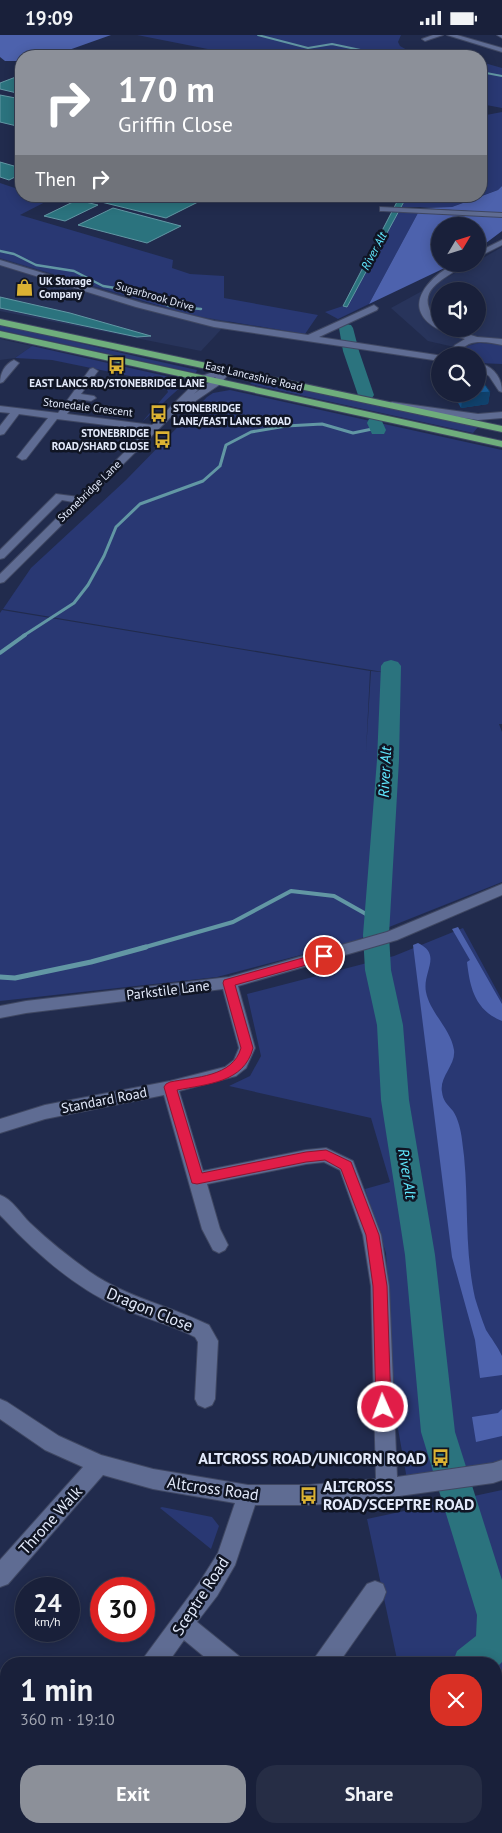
<!DOCTYPE html>
<html lang="en">
<head>
<meta charset="utf-8">
<style>
  :root { --surface:#19203a; --page:#262d45; --text:#f1f3f6; --muted:#9fa3af; --line:#373e54; --accent:#8c9099 }
  body { margin:0; font-family:"PT Sans",sans-serif; background:var(--page); color:var(--text); height:100vh; display:flex; flex-direction:column; font-size:19px; white-space:nowrap }
  * { box-sizing:border-box; margin:0 }
  p { font-size:16px; color:var(--muted) }
  .icon { flex:none; width:28px; height:28px; fill:none; stroke:currentColor; stroke-width:2; stroke-linecap:round; stroke-linejoin:round }
  .map { position:relative; flex:1; overflow:hidden }
  .details { position:absolute; left:0px; top:1622px; width:502px; height:176px; display:flex; flex-direction:column; background:var(--surface); border-radius:20px 20px 0 0; box-shadow:0 2px 12px #0003,0 0 0 1px var(--line) }
  .details>* { flex:none }
  .guide { position:absolute; left:15px; top:15px; width:472px; height:152px; border-radius:20px; box-shadow:0 2px 12px #0003,0 0 0 1px var(--line); background:#8c9099; color:#fff; overflow:hidden }
  .needle { width:32px; rotate:52deg }
  .tools { position:absolute; left:431px; top:182px; display:grid; gap:10px }
  .tools a { display:grid; place-items:center; width:55px; height:55px; border-radius:50%; background:var(--surface); box-shadow:0 2px 12px #0003,0 0 0 1px var(--line); font-size:25px }
  .speed { position:absolute; left:15px; top:1542px; display:flex; gap:10px; font-size:25px; font-weight:700; text-align:center }
  .speed>* { display:grid; place-content:center; width:65px; height:65px; border-radius:50%; background:var(--surface); box-shadow:0 2px 12px #0003,0 0 0 1px var(--line); line-height:1 }
  .speed small { font-size:12px; font-weight:400 }
  .speed .limit { border:8px solid #d22; background:#fff; color:#111 }
  .pin { position:absolute; display:grid; place-items:center; width:42px; height:42px; color:#fff; margin:-21px; border:2px solid #fff; border-radius:50%; box-shadow:0 1px 5px #0007 }
  .me { position:absolute; width:55px; margin:-28px; rotate:358deg; stroke-linejoin:round; filter:drop-shadow(0 0 4px #0008) }
  .turn { display:flex; align-items:center; gap:18px; height:105px; padding:0 20px; font-size:22px }
  .turn .icon { width:65px; height:65px; stroke-width:2.5 }
  .turn b { display:block; font-size:35px; line-height:42px }
  .then { display:flex; align-items:center; height:48px; padding:0 20px; background:#0003; gap:10px; font-size:19px }
  .round { display:grid; place-items:center; flex:none; width:52px; height:52px; border-radius:20px; background:var(--page) }
  .overview { display:flex; align-items:center; justify-content:space-between; height:85px; padding:0 20px }
  h1 { font-size:30px; font-weight:700; line-height:38px }
  .cta { display:flex; gap:10px; margin-top:auto; padding:10px 20px }
  .cta a { flex:1; height:58px; border-radius:20px; background:var(--accent); color:#fff; font-size:20px; font-weight:700; line-height:58px; text-align:center }
  .cta a+a { background:var(--page); color:var(--text) }
  .status { display:flex; justify-content:space-between; align-items:center; height:35px; padding:0 25px; background:var(--surface); direction:ltr }
  .status svg { height:14px; fill:currentColor }
  .map>svg:first-child { display:block }
  .built { fill:#28345b; fill-rule:evenodd }
  .green { fill:#293873 }
  .forest { fill:#4d62ad }
  .water { fill:#2b737e; stroke:#6297a4 }
  .lines { fill:none; stroke-linecap:round; stroke-linejoin:round }
  .stream-far4 { stroke:#6297a4; stroke-width:2 }
  .stream-far3 { stroke:#6297a4; stroke-width:2.5 }
  .stream-far2 { stroke:#6297a4; stroke-width:3 }
  .stream-far1 { stroke:#6297a4; stroke-width:4 }
  .stream { stroke:#6297a4; stroke-width:5 }
  .river { fill:#2b737e; fill-rule:evenodd }
  .minor-casing { stroke:#3f4762; stroke-width:2 }
  .highway-casing { stroke:#3f4762; stroke-width:2 }
  .minor { fill:#5f6c93; fill-rule:evenodd }
  .highway { fill:#6fae7c; fill-rule:evenodd }
  .wall { fill:#145186 }
  .shaded-wall { fill:#10426d }
  .building { fill:#175e9c; stroke:#10426d }
  .route { fill:#e11d48; stroke:#92132f }
  .labels { text-anchor:middle; stroke-width:5; stroke-linejoin:round; paint-order:stroke }
  .far-poi-label { font-size:11px; font-weight:bold; fill:#e3eafb; stroke:#101524; text-anchor:start }
  .far-street-label { font-size:11px; fill:#e3eafb; stroke:#101524 }
  .far-water-label { font-size:12px; font-style:italic; fill:#61e9ff; stroke:#101524 }
  .street-label { font-size:14px; fill:#e3eafb; stroke:#101524 }
  .water-label { font-size:15px; font-style:italic; fill:#61e9ff; stroke:#101524 }
  .near-street-label { font-size:16px; fill:#e3eafb; stroke:#101524 }
  .near-poi-label { font-size:16px; font-weight:bold; fill:#e3eafb; stroke:#101524; text-anchor:end }
</style>
</head>
<body>
<div class="status"><b>19:09</b><svg viewBox="0 0 49 12"><path d="M0 12V9h3v3zM5 12V6h3v6zM10 12V3h3v9zM15 12V0h3v12zM26 1h20v11H26zM47 4h2v5h-2z"/></svg></div>
<div class="map">
<svg width="502" height="1798" viewBox="0 0 502 1798">
  <rect width="100%" height="100%" fill="#212b4d"/>
  <g class="built">
    <path d="M502,212v111l-74,-17 -37,-33 64,-35 2,-3 15,-6h6v-3zM440,256h38v38h-38z"/>
    <polygon points="0,222 165,273 229,286 201,316 0,276"/>
    <polygon points="0,304 32,311 15,323 0,325"/>
  </g>
  <g class="green">
    <polygon points="137,0 401,0 398,7 400,11 407,15 460,21 243,21"/>
    <polygon points="481,27 502,33 502,73 481,69"/>
    <polygon points="502,77 502,151 498,155 481,161 481,81"/>
    <polygon points="0,148 21,155 21,161 43,161 51,164 20,180 173,225 172,233 190,239 224,241 224,263 318,280 305,299 190,280 0,223"/>
    <polygon points="407,161 480,161 452,172 401,172"/>
    <polygon points="398,177 418,178 369,269 338,284 325,277 343,271 347,272"/>
    <path d="M0,290c66,14 131,31 197,45l-1,3 -196,-43z"/>
    <polygon points="479,308 502,310 502,329 478,328 478,321 463,321 462,315 465,312"/>
    <polygon points="32,311 179,344 184,349 142,387 168,357 164,348 52,325 15,323"/>
    <polygon points="255,345 478,392 473,398 250,349"/>
    <polygon points="230,355 502,415 502,689 499,689 502,697 502,847 354,906 217,942 0,966 0,578 2,575 370,636 366,717 371,636 389,638 3,574 31,533 126,445 207,362 213,358"/>
    <polygon points="463,893 502,965 502,1426 408,1450 395,1377 386,1218 365,1154 390,1147 371,1083 229,1051 250,1041 261,1021 247,959 394,921"/>
    <polygon points="502,1455 502,1677 496,1684 496,1629 398,1629 367,1484"/>
    <polygon points="162,1472 212,1482 219,1491 211,1514 160,1473"/>
    <polygon points="136,1792 440,1792 440,1793 437,1798 132,1798"/>
  </g>
  <g class="forest">
    <polygon points="0,0 111,0 52,21 21,21 21,26 5,26 0,22"/>
    <polygon points="502,151 502,178 419,173 452,172 498,155"/>
    <polygon points="418,178 502,181 502,196 478,214 478,191 440,191 440,229 453,229 369,269"/>
    <path d="M458,892l44,77v17c-27,-11 -32,-33 -35,-59l3,-2 -18,-31z"/>
    <path d="M418,908c25,12 4,29 8,49 4,21 25,37 28,58 2,15 -15,27 -12,42 1,9 5,12 11,19 5,7 8,20 9,29 8,53 1,103 13,158 3,10 7,22 11,32 5,8 12,17 16,26 0,5 0,13 0,19l-22,3 -5,-38 -23,-83 -39,-312z"/>
    <polygon points="502,1374 502,1401 476,1407 472,1382 498,1378"/>
  </g>
  <g class="water">
    <polygon points="21,40 21,59 0,54 0,48"/>
    <polygon points="0,60 21,64 21,92 0,87"/>
    <polygon points="0,127 21,133 21,139 9,145 0,142"/>
    <polygon points="172,161 198,167 166,183 81,162"/>
    <polygon points="400,161 407,161 347,272 343,271"/>
    <polygon points="77,165 98,170 65,186 44,181"/>
    <polygon points="113,173 181,191 147,208 78,190"/>
    <polygon points="0,262 70,278 151,301 137,302 0,273"/>
  </g>
  <g class="lines">
    <g class="stream-far4">
      <polyline points="258,0 308,13 332,9 389,21"/>
      <polyline points="481,37 502,41"/>
    </g>
    <polyline class="stream-far3" points="0,216 14,219 36,230 74,236 103,251 140,257 169,271 201,274"/>
    <polyline class="stream-far2" points="23,601 74,568 88,550 104,521 116,492 140,469 203,446 220,431 226,410 251,397 286,391 322,389 353,398 377,393"/>
    <g class="stream-far1">
      <polyline points="0,618 25,600"/>
      <polyline points="142,913 233,887 291,856 334,861 366,879 376,900"/>
    </g>
    <polyline class="stream" points="0,942 15,943 91,927 146,912"/>
    <g class="river">
      <polygon points="346,289 351,290 353,293 359,316 374,360 372,363 360,363 358,360 343,316 339,293 341,290"/>
      <polygon points="375,383 381,384 386,395 384,399 372,399 367,388 369,384"/>
      <polygon points="391,625 398,627 401,631 399,725 389,900 391,935 403,990 409,1065 435,1220 455,1397 502,1545 502,1627 496,1633 496,1629 452,1629 457,1616 476,1601 477,1580 421,1397 405,1220 381,1065 377,990 365,935 363,900 377,725 381,631 384,627"/>
      <polygon points="347,1792 387,1792 385,1798 345,1798"/>
    </g>
    <defs>
      <g id="minor">
        <polygon points="433,0 443,0 425,6 422,4"/>
        <polygon points="447,0 457,0 502,13 502,17"/>
        <polygon points="497,0 502,0 502,3"/>
        <polygon points="380,172 502,178 502,182 383,176 380,176"/>
        <polygon points="502,205 502,210 478,222 478,217"/>
        <polygon points="0,225 142,268 214,286 308,300 374,270 378,273 377,275 319,302 443,321 440,321 440,326 214,292 136,272 0,230"/>
        <path d="M454,229h10c-12,12 -43,21 -35,44 2,9 11,11 11,21h12l25,8 25,2v6c-14,-3 -34,-7 -42,7v4h-8l-2,-4 5,-7 10,-6c-9,-3 -20,-6 -29,-11 -36,-22 -6,-51 18,-64z"/>
        <path d="M14,325l5,3 -16,19 -3,1c0,-10 5,-19 14,-23z"/>
        <path d="M482,329c13,4 20,15 20,28l-3,-1 -10,-15 -10,-7v-4z"/>
        <path d="M227,332l5,3 -13,15 -25,17 -7,-1 -183,181 -4,1v-9l73,-72 -11,-2 -58,58 -4,1v-9l56,-56 23,3 68,-67 -90,-11 -31,40 -4,1 -5,-3 31,-39 -29,-4 -15,20 -4,1v-9l10,-13 -10,-1v-6l58,7 32,-44 3,-1 5,3 -17,23 13,2 2,2 -5,3 -13,-2 -11,15 85,11 50,-49zM216,342l-22,17 14,-14z"/>
        <polygon points="392,367 478,379 502,377 502,383 478,385 389,372 387,370"/>
        <polygon points="502,849 502,860 397,905 238,951 255,1013 246,1033 236,1041 179,1056 203,1136 306,1115 326,1113 353,1126 381,1200 389,1251 397,1442 493,1428 502,1425 502,1445 493,1448 363,1466 309,1470 255,1470 235,1530 217,1561 197,1587 239,1621 242,1629 213,1629 184,1605 167,1629 142,1629 145,1621 201,1545 218,1518 235,1468 153,1454 103,1440 8,1549 0,1552 0,1525 83,1432 45,1415 0,1384 0,1364 7,1367 59,1401 101,1420 153,1434 248,1450 309,1450 376,1444 371,1251 363,1200 340,1135 324,1127 306,1129 207,1149 220,1194 228,1210 225,1215 219,1218 213,1215 202,1194 164,1060 45,1084 0,1098 0,1084 45,1070 170,1046 225,1032 234,1025 239,1013 223,954 26,978 0,983 0,971 26,966 229,942 387,897"/>
        <path d="M0,1160c12,4 21,19 30,28 19,18 39,34 60,49 38,26 78,33 119,53l9,16 -3,58 -3,6 -7,3 -7,-3 -3,-6 3,-57 -3,-5c-25,-13 -53,-19 -79,-31 -43,-20 -80,-53 -112,-87l-4,-4z"/>
        <polygon points="375,1546 383,1549 386,1557 383,1565 338,1629 313,1629 316,1621 367,1549"/>
        <polygon points="0,1658 6,1660 6,1686 0,1684"/>
        <polygon points="8,1792 34,1792 31,1798 6,1798"/>
        <polygon points="67,1792 95,1792 97,1798 70,1798"/>
      </g>
      <g id="highway">
        <polygon points="0,284 502,391 502,397 0,290"/>
        <polygon points="0,296 502,406 502,412 0,302"/>
      </g>
    </defs>
    <use href="#minor" class="minor-casing"/>
    <use href="#highway" class="highway-casing"/>
    <use href="#minor" class="minor"/>
    <use href="#highway" class="highway"/>
  </g>
  <polygon class="wall" points="490,357 488,369 461,373 453,359 478,359"/>
  <polygon class="shaded-wall" points="490,357 488,369 461,373 463,360"/>
  <g class="building">
    <polygon points="478,341 479,341 490,357 478,358"/>
    <polygon points="462,359 474,359 463,360"/>
  </g>
  <path class="route" d="M324,917l4,1 2,3 -2,3 -93,26 18,63c-9,35 -46,36 -76,42l25,83 104,-21 20,-2 25,12 28,73 8,51 4,121 -2,5 -6,2 -5,-2 -2,-5 -3,-121 -7,-51 -25,-66 -16,-9 -19,2 -109,22 -5,-1 -28,-96 2,-3 4,-2c25,-5 63,-5 71,-34l-18,-65 1,-3z"/>
  <defs>
    <symbol id="shop-bare" viewBox="-9 -9 18 18"><path d="M-5-2.5h2.3a2.7 3.5 0 0 1 5.4 0H5L5.5 6h-11ZM-1.5-2.5h3a1.5 2.3 0 0 0-3 0Z" fill="#dbb233" stroke="#101524" stroke-width="2.5" paint-order="stroke"/></symbol>
    <symbol id="bus-bare" viewBox="-9 -9 18 18"><path d="M-5-6H5V4H4V6H2V4H-2V6H-4V4H-5ZM-3.5-4V0h7V-4ZM-3.5 1.2v1.5H-2V1.2ZM2 1.2v1.5H3.5V1.2Z" fill="#dbb233" stroke="#101524" stroke-width="2.5" paint-order="stroke"/></symbol>
  </defs>
  <g fill-rule="evenodd">
    <use href="#shop-bare" x="12" y="240" width="25" height="25"/>
    <use href="#bus-bare" x="104" y="318" width="25" height="25"/>
    <use href="#bus-bare" x="146" y="366" width="25" height="25"/>
    <use href="#bus-bare" x="150" y="392" width="25" height="25"/>
    <use href="#bus-bare" x="428" y="1410" width="25" height="25"/>
    <use href="#bus-bare" x="296" y="1448" width="25" height="25"/>
  </g>
  <g class="labels">
    <g class="far-poi-label">
      <text x="39" y="250">UK Storage<tspan x="39" dy="13">Company</tspan></text>
      <text x="117" y="352" text-anchor="middle">EAST LANCS RD/STONEBRIDGE LANE</text>
      <text x="173" y="377">STONEBRIDGE<tspan x="173" dy="13">LANE/EAST LANCS ROAD</tspan></text>
      <text x="149" y="402" text-anchor="end">STONEBRIDGE<tspan x="149" dy="13">ROAD/SHARD CLOSE</tspan></text>
    </g>
    <g class="far-street-label">
      <text transform="translate(155 261) rotate(16)" y="4">Sugarbrook Drive</text>
      <text transform="translate(254 341) rotate(13)" y="4">East Lancashire Road</text>
      <text transform="translate(88 372) rotate(7)" y="4">Stonedale Crescent</text>
      <text transform="translate(89 456) rotate(-44)" y="4">Stonebridge Lane</text>
    </g>
    <g class="far-water-label">
      <text transform="translate(374 216) rotate(-62)" y="4">River Alt</text>
    </g>
    <g class="street-label">
      <text transform="translate(168 955) rotate(-7)" y="5">Parkstile Lane</text>
      <text transform="translate(104 1065) rotate(-11)" y="5">Standard Road</text>
    </g>
    <g class="water-label">
      <text transform="translate(385 737) rotate(-87)" y="5">River Alt</text>
      <text transform="translate(407 1139) rotate(81)" y="5">River Alt</text>
    </g>
    <g class="near-street-label">
      <text transform="translate(150 1274) rotate(22)" y="6">Dragon Close</text>
      <text transform="translate(213 1453) rotate(8)" y="6">Altcross Road</text>
      <text transform="translate(50 1485) rotate(-48)" y="6">Throne Walk</text>
      <text transform="translate(200 1561) rotate(-57)" y="6">Sceptre Road</text>
    </g>
    <g class="near-poi-label">
      <text x="426" y="1429">ALTCROSS ROAD/UNICORN ROAD</text>
      <text x="323" y="1457" text-anchor="start">ALTCROSS<tspan x="323" dy="18">ROAD/SCEPTRE ROAD</tspan></text>
    </g>
  </g>
</svg>
<div class="tools">
<a><svg class="needle" viewBox="-14 -14 28 28"><path d="M0-13l5 13h-10z" fill="#e53935"/><path d="M0 13l5-13h-10z" fill="#9fa3af"/></svg></a>
<a><svg class="icon" aria-label="sound" viewBox="0 0 24 24"><path d="M4 9h4l5-4v14l-5-4H4zM17 9q2 3 0 6"/></svg></a>
<a><svg class="icon" aria-label="search" viewBox="0 0 24 24"><circle cx="10" cy="10" r="6"/><path d="M15 15l6 6"/></svg></a>
</div>
<div class="speed"><div>24<small>km/h</small></div><div class="limit">30</div></div>
<div class="pin" style="left:324px;top:921px;background:#d93025"><svg class="icon" aria-label="arrive" viewBox="0 0 24 24"><path d="M6 21V4h12l-3 4 3 4H6"/></svg></div>
<svg class="me" style="left:383px;top:1372px" viewBox="-20 -20 40 40"><circle r="17" fill="#e11d48" stroke="#fff" stroke-width="3"/><path d="M0-11L8 9 0 5-8 9z" fill="#fff"/></svg>
<div class="guide">
<div class="turn"><svg class="icon" aria-label="right" viewBox="0 0 24 24"><path d="M7 20v-9h11M14 6l5 5-5 5"/></svg><div><b>170 m</b>Griffin Close</div></div>
<div class="then">Then<svg class="icon" aria-label="right" viewBox="0 0 24 24"><path d="M7 20v-9h11M14 6l5 5-5 5"/></svg></div>
</div>
<section class="details">
<div class="overview"><div><h1>1 min</h1><p>360 m · 19:10</p></div><a class="round" style="background:#d93025;color:#fff"><svg class="icon" aria-label="close" viewBox="0 0 24 24"><path d="M6 6l12 12M18 6L6 18"/></svg></a></div>
<div class="cta"><a>Exit</a><a>Share</a></div>
</section>
</div>
</body>
</html>
